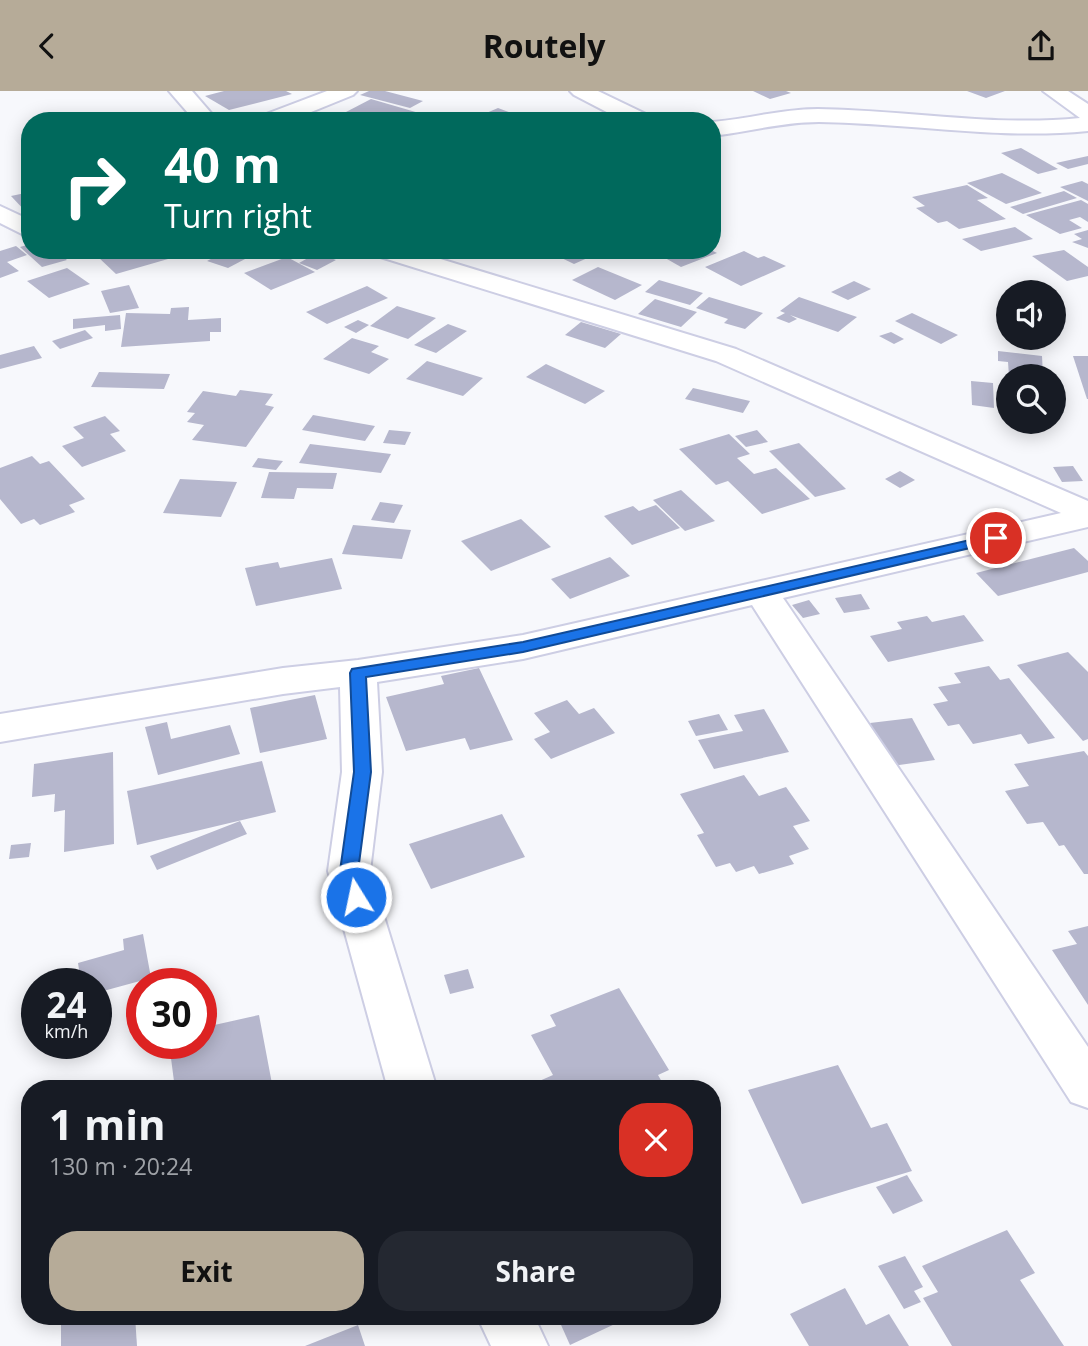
<!DOCTYPE html>
<html lang="en">
<head>
<meta charset="utf-8">
<style>
  :root { --surface:#171b24; --page:#242831; --text:#f1f3f6; --muted:#9ea1a6; --accent:#b6ab98 }
  body { margin:0; font-family:"Open Sans",sans-serif; background:var(--page); color:var(--text); height:100vh; display:flex; flex-direction:column; font-size:26px; white-space:nowrap }
  * { box-sizing:border-box; margin:0 }
  p { font-size:23px; color:var(--muted) }
  .icon { flex:none; width:38px; height:38px; fill:none; stroke:currentColor; stroke-width:2; stroke-linecap:round; stroke-linejoin:round }
  .map { position:relative; flex:1; overflow:hidden }
  .panel { position:absolute; left:21px; top:989px; width:700px; height:245px; display:flex; flex-direction:column; background:var(--surface); border-radius:28px; box-shadow:0 4px 18px #0003 }
  .panel>* { flex:none }
  .banner { position:absolute; left:21px; top:21px; width:700px; height:147px; border-radius:28px; box-shadow:0 4px 18px #0003; background:#00695c; color:#fff; overflow:hidden }
  .tools { position:absolute; left:996px; top:189px; display:grid; gap:14px }
  .tools a { display:grid; place-items:center; width:70px; height:70px; border-radius:50%; background:var(--surface); box-shadow:0 4px 18px #0003; font-size:35px }
  .speed { position:absolute; left:21px; top:877px; display:flex; gap:14px; font-size:35px; font-weight:700; text-align:center }
  .speed>* { display:grid; place-content:center; width:91px; height:91px; border-radius:50%; background:var(--surface); box-shadow:0 4px 18px #0003; line-height:1 }
  .speed small { font-size:18px; font-weight:400 }
  .speed .limit { border:10px solid #d22; background:#fff; color:#111 }
  .pin { position:absolute; display:grid; place-items:center; width:60px; height:60px; color:#fff; margin:-30px; border:4px solid #fff; border-radius:50%; box-shadow:0 2px 7px #0007 }
  .me { position:absolute; width:77px; margin:-38px; rotate:350deg; stroke-linejoin:round; filter:drop-shadow(0 0 5px #0008) }
  .turn { display:flex; align-items:center; gap:24px; height:147px; padding:0 28px; font-size:32px }
  .turn .icon { width:91px; height:91px; stroke-width:2.5 }
  .turn b { display:block; font-size:49px; line-height:60px }
  .round { display:grid; place-items:center; flex:none; width:74px; height:74px; border-radius:28px; background:var(--page) }
  .summary { display:flex; align-items:center; justify-content:space-between; height:119px; padding:0 28px }
  h1 { font-size:42px; font-weight:700; line-height:52px }
  .primary-button { display:flex; gap:14px; margin-top:auto; padding:14px 28px }
  .primary-button a { flex:1; height:80px; border-radius:28px; background:var(--accent); color:#111; font-size:28px; font-weight:700; line-height:80px; text-align:center }
  .primary-button a+a { background:var(--page); color:var(--text) }
  header { display:flex; justify-content:space-between; align-items:center; height:91px; padding:0 28px; background:var(--accent); color:#111; font-size:32px; font-weight:700 }
  .map>svg:first-child { display:block }
  .building { fill:#b6b7cd }
  .lines { fill:none; stroke-linecap:round; stroke-linejoin:round }
  .street-casing { stroke:#cdcee4; stroke-width:4 }
  .street { fill:#fff; fill-rule:evenodd }
  .route { fill:#1a73e8; stroke:#114b97; stroke-width:2 }
</style>
</head>
<body>
<header><svg class="icon" aria-label="back" viewBox="0 0 24 24"><path d="M15 5l-7 7 7 7"/></svg>Routely<svg class="icon" aria-label="share" viewBox="0 0 24 24"><path d="M12 15V3M7 8l5-5 5 5M5 13v7h14v-7"/></svg></header>
<div class="map">
<svg width="1088" height="1255" viewBox="0 0 1088 1255">
  <rect width="100%" height="100%" fill="#f7f8fc"/>
  <g class="building">
    <polygon points="224,0 286,0 292,3 229,19 205,5"/>
    <polygon points="369,0 385,0 423,10 410,17 360,4"/>
    <polygon points="753,0 786,0 791,2 770,8"/>
    <polygon points="967,0 1005,0 986,7"/>
    <polygon points="371,8 419,22 404,30 379,30 346,21"/>
    <polygon points="498,17 530,29 530,30 487,30 477,26"/>
    <polygon points="573,21 589,28 552,30"/>
    <polygon points="1021,57 1058,78 1038,83 1001,62"/>
    <polygon points="1088,65 1088,73 1068,78 1056,72"/>
    <polygon points="1002,82 1042,102 1006,113 967,92"/>
    <polygon points="1082,90 1088,93 1088,110 1060,96"/>
    <polygon points="967,94 988,107 977,109 1006,128 959,138 947,130 938,132 916,117 925,115 912,106"/>
    <polygon points="1064,100 1077,107 1023,123 1010,116"/>
    <polygon points="30,101 30,122 27,122 11,105"/>
    <polygon points="1081,109 1088,113 1088,131 1080,126 1069,129 1082,137 1060,143 1026,124"/>
    <polygon points="1015,136 1033,148 981,160 962,148"/>
    <polygon points="1088,139 1088,157 1072,151 1082,148 1074,143"/>
    <polygon points="30,153 30,159 56,159 67,169 42,176 20,156"/>
    <polygon points="16,155 27,164 7,171 19,180 0,187 0,160"/>
    <polygon points="118,159 168,159 175,166 116,183 97,165"/>
    <polygon points="545,159 598,159 601,161 574,173"/>
    <polygon points="651,159 711,159 717,162 681,176"/>
    <polygon points="1064,159 1088,176 1088,185 1067,190 1032,165"/>
    <polygon points="226,160 247,167 228,177 207,170"/>
    <polygon points="744,160 758,167 764,165 786,175 741,195 705,176"/>
    <polygon points="317,162 336,169 317,179 299,172"/>
    <polygon points="287,166 315,181 271,199 244,182"/>
    <polygon points="598,176 642,194 615,209 572,189"/>
    <polygon points="67,177 90,193 49,207 27,190"/>
    <polygon points="659,189 703,202 690,214 645,201"/>
    <polygon points="854,190 871,198 848,209 831,201"/>
    <polygon points="129,194 139,217 110,222 101,200"/>
    <polygon points="367,195 388,207 327,233 306,221"/>
    <polygon points="709,206 763,222 745,238 724,232 728,228 696,217"/>
    <polygon points="799,206 857,226 838,241 790,224 797,228 789,232 776,227 785,222 780,220"/>
    <polygon points="655,208 697,221 681,236 638,223"/>
    <polygon points="397,215 436,227 408,248 370,235"/>
    <polygon points="189,216 188,229 221,227 221,241 210,241 210,250 121,256 126,222 170,223 171,217"/>
    <polygon points="912,222 958,244 941,253 895,230"/>
    <polygon points="120,224 121,238 105,240 105,234 73,238 73,228"/>
    <polygon points="358,229 369,234 356,242 344,236"/>
    <polygon points="581,231 621,243 605,257 565,244"/>
    <polygon points="448,233 467,240 436,262 414,254"/>
    <polygon points="85,239 93,247 60,258 52,250"/>
    <polygon points="891,241 904,248 894,253 879,245"/>
    <polygon points="352,247 379,255 371,261 389,268 369,283 323,268"/>
    <polygon points="34,255 42,267 0,278 0,264"/>
    <polygon points="998,260 1042,265 1043,285 1009,285 1008,271 998,270"/>
    <polygon points="1073,265 1088,265 1088,308 1087,308"/>
    <polygon points="427,270 483,287 463,305 406,288"/>
    <polygon points="546,273 605,300 585,313 526,286"/>
    <polygon points="99,281 170,283 164,298 91,296"/>
    <polygon points="971,290 993,292 994,317 972,314"/>
    <polygon points="693,297 750,310 743,322 685,308"/>
    <polygon points="240,299 273,303 265,314 274,316 246,356 192,349 204,334 187,331 195,322 187,321 203,300 236,305"/>
    <polygon points="313,324 375,335 365,350 302,339"/>
    <polygon points="105,325 120,340 110,343 126,360 82,376 62,355 84,347 73,336"/>
    <polygon points="389,339 411,341 405,354 383,352"/>
    <polygon points="757,339 768,351 746,356 735,345"/>
    <polygon points="729,343 750,363 737,367 754,383 776,377 810,408 762,423 728,390 716,394 679,358"/>
    <polygon points="799,352 846,398 815,406 769,360"/>
    <polygon points="310,353 391,363 381,382 299,372"/>
    <polygon points="32,365 40,373 49,370 85,408 69,414 75,421 40,434 34,428 21,433 0,408 0,377"/>
    <polygon points="258,367 283,370 276,379 252,376"/>
    <polygon points="1073,375 1083,390 1062,391 1053,376"/>
    <polygon points="900,380 915,389 900,397 885,388"/>
    <polygon points="269,381 337,382 333,398 297,397 294,408 261,407"/>
    <polygon points="180,388 237,391 221,426 163,422"/>
    <polygon points="681,399 715,430 685,440 653,409"/>
    <polygon points="380,411 403,414 394,432 371,429"/>
    <polygon points="656,414 680,437 632,454 604,425 633,415 639,420"/>
    <polygon points="521,428 551,456 491,480 461,450"/>
    <polygon points="353,434 411,439 402,468 342,463"/>
    <polygon points="1074,457 1088,470 1088,481 998,505 976,482"/>
    <polygon points="610,466 630,485 570,508 551,488"/>
    <polygon points="332,467 342,498 256,515 245,477 278,471 280,477"/>
    <polygon points="861,503 870,518 844,522 835,507"/>
    <polygon points="809,509 820,523 803,527 792,514"/>
    <polygon points="964,524 984,550 888,571 870,545 902,538 897,531 927,525 932,531"/>
    <polygon points="1068,561 1088,581 1088,648 1083,650 1017,574"/>
    <polygon points="989,575 1000,589 1009,587 1055,647 1028,653 1021,643 973,653 959,633 948,635 933,613 948,610 938,596 961,592 954,582"/>
    <polygon points="479,577 513,649 470,659 465,647 406,660 386,606 444,593 441,585"/>
    <polygon points="315,604 327,648 260,662 250,617"/>
    <polygon points="567,609 579,623 594,617 615,642 551,668 534,648 550,641 534,622"/>
    <polygon points="764,618 789,661 714,678 698,649 743,640 734,624"/>
    <polygon points="719,623 728,639 696,645 688,630"/>
    <polygon points="912,627 935,669 892,675 870,632"/>
    <polygon points="167,631 171,648 230,634 240,663 158,684 145,636"/>
    <polygon points="1084,660 1088,665 1088,783 1084,783 1064,754 1059,755 1043,731 1027,733 1005,700 1029,695 1014,673"/>
    <polygon points="113,661 114,753 64,761 65,719 54,721 55,703 32,706 34,673"/>
    <polygon points="262,670 276,721 137,754 127,700"/>
    <polygon points="744,684 759,705 786,696 810,730 793,735 809,758 789,765 794,773 759,783 754,775 736,781 730,772 716,776 697,744 704,742 680,703"/>
    <polygon points="502,723 525,766 431,798 409,753"/>
    <polygon points="240,730 247,743 157,779 150,765"/>
    <polygon points="31,752 29,766 9,768 11,754"/>
    <polygon points="1088,835 1088,914 1052,859 1077,853 1068,840"/>
    <polygon points="143,843 151,887 96,902 96,892 81,892 78,872 124,859 123,848"/>
    <polygon points="468,878 474,897 450,903 444,884"/>
    <polygon points="619,897 669,979 658,984 666,998 521,998 553,984 531,944 556,935 550,924"/>
    <polygon points="259,924 273,998 175,998 169,952 201,952 201,937"/>
    <polygon points="838,974 871,1037 887,1032 912,1080 802,1113 748,999"/>
    <polygon points="907,1084 923,1110 893,1123 876,1096"/>
    <polygon points="1007,1139 1035,1182 1020,1189 1064,1255 952,1255 923,1207 938,1201 922,1175"/>
    <polygon points="905,1165 923,1196 914,1200 921,1211 904,1218 878,1175"/>
    <polygon points="845,1197 866,1234 889,1223 909,1255 809,1255 790,1223"/>
    <polygon points="61,1225 135,1225 137,1255 61,1255"/>
    <polygon points="365,1225 393,1225 368,1234"/>
    <polygon points="557,1225 632,1225 570,1254"/>
    <polygon points="358,1234 365,1255 305,1255"/>
  </g>
  <g class="lines">
    <defs>
      <g id="street">
        <polygon points="169,0 192,0 218,30 195,30"/>
        <polygon points="327,0 357,0 353,4 289,30 258,30 261,25"/>
        <polygon points="570,0 598,0 650,25 653,30 624,30 574,4"/>
        <path d="M1043,0h25l20,13v27c-90,9 -179,-8 -269,-9 -37,0 -71,10 -107,14v-14c36,-3 70,-13 106,-13 88,1 174,18 262,9z"/>
        <polygon points="0,115 30,129 30,147 0,132"/>
        <polygon points="370,159 411,159 736,258 1088,410 1088,436 783,507 1088,956 1088,1017 1071,1011 752,514 523,568 377,591 382,681 370,780 437,998 388,998 328,780 342,681 340,596 283,603 0,651 0,623 283,577 358,569 523,544 1061,422 716,270 374,164"/>
        <polygon points="477,1225 534,1225 548,1255 491,1255"/>
      </g>
    </defs>
    <use href="#street" class="street-casing"/>
    <use href="#street" class="street"/>
  </g>
  <polygon class="route" points="996,443 1003,447 1000,450 523,561 366,586 371,681 358,780 365,806 362,811 350,811 340,780 354,681 350,582 352,578 523,551"/>
</svg>
<div class="tools">
<a><svg class="icon" aria-label="sound" viewBox="0 0 24 24"><path d="M4 9h4l5-4v14l-5-4H4zM17 9q2 3 0 6"/></svg></a>
<a><svg class="icon" aria-label="search" viewBox="0 0 24 24"><circle cx="10" cy="10" r="6"/><path d="M15 15l6 6"/></svg></a>
</div>
<div class="speed"><div>24<small>km/h</small></div><div class="limit">30</div></div>
<div class="pin" style="left:996px;top:447px;background:#d93025"><svg class="icon" aria-label="arrive" viewBox="0 0 24 24"><path d="M6 21V4h12l-3 4 3 4H6"/></svg></div>
<svg class="me" style="left:356px;top:806px" viewBox="-20 -20 40 40"><circle r="17" fill="#1a73e8" stroke="#fff" stroke-width="3"/><path d="M0-11L8 9 0 5-8 9z" fill="#fff"/></svg>
<div class="banner">
<div class="turn"><svg class="icon" aria-label="right" viewBox="0 0 24 24"><path d="M7 20v-9h11M14 6l5 5-5 5"/></svg><div><b>40 m</b>Turn right</div></div>
</div>
<section class="panel">
<div class="summary"><div><h1>1 min</h1><p>130 m · 20:24</p></div><a class="round" style="background:#d93025;color:#fff"><svg class="icon" aria-label="close" viewBox="0 0 24 24"><path d="M6 6l12 12M18 6L6 18"/></svg></a></div>
<div class="primary-button"><a>Exit</a><a>Share</a></div>
</section>
</div>
</body>
</html>
